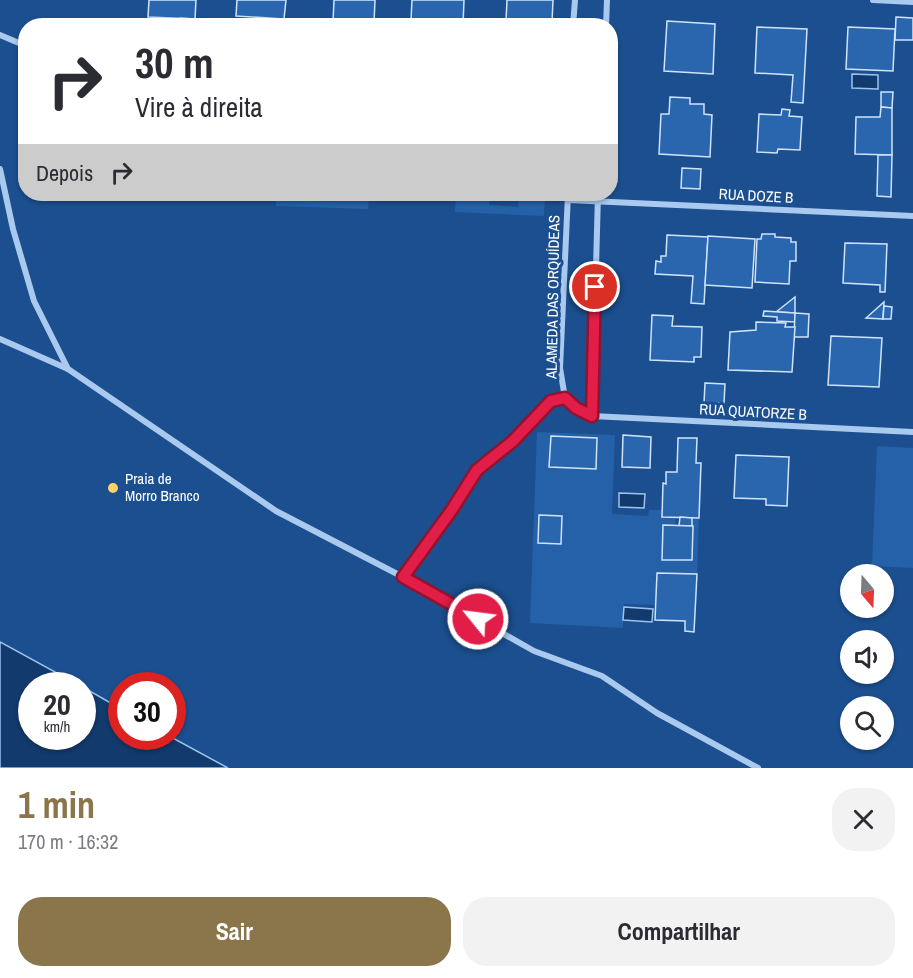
<!DOCTYPE html>
<html lang="pt">
<head>
<meta charset="utf-8">
<style>
  :root { --surface:#fff; --page:#f2f2f3; --text:#2b2b33; --muted:#7c7c81; --accent:#8a764a }
  body { margin:0; font-family:"Archivo Narrow",sans-serif; background:var(--page); color:var(--text); height:100vh; display:flex; flex-direction:column; font-size:22px; white-space:nowrap }
  * { box-sizing:border-box; margin:0 }
  p { font-size:20px; color:var(--muted) }
  .icon { flex:none; width:33px; height:33px; fill:none; stroke:currentColor; stroke-width:2; stroke-linecap:round; stroke-linejoin:round }
  .map { position:relative; height:768px; overflow:hidden }
  .sheet { display:flex; flex-direction:column; background:var(--surface); flex:1 }
  .sheet>* { flex:none }
  .banner { position:absolute; left:18px; top:18px; width:600px; height:183px; border-radius:24px; box-shadow:0 2px 4px #0004; background:#fff; color:var(--text); overflow:hidden }
  .needle { width:39px; rotate:161deg }
  .buttons { position:absolute; left:840px; top:564px; display:grid; gap:12px }
  .buttons a { display:grid; place-items:center; width:54px; height:54px; border-radius:50%; background:var(--surface); box-shadow:0 2px 4px #0004; font-size:30px }
  .speed { position:absolute; left:18px; top:672px; display:flex; gap:12px; font-size:30px; font-weight:700; text-align:center }
  .speed>* { display:grid; place-content:center; width:78px; height:78px; border-radius:50%; background:var(--surface); box-shadow:0 2px 4px #0004; line-height:1 }
  .speed small { font-size:15px; font-weight:400 }
  .speed .limit { border:9px solid #d22; background:#fff; color:#111 }
  .pin { position:absolute; display:grid; place-items:center; width:51px; height:51px; color:#fff; margin:-26px; border:3px solid #fff; border-radius:50%; box-shadow:0 2px 6px #0007 }
  .me { position:absolute; width:66px; margin:-33px; rotate:299deg; stroke-linejoin:round; filter:drop-shadow(0 0 4px #0008) }
  .turn { display:flex; align-items:center; gap:21px; height:126px; padding:0 18px; font-size:27px }
  .turn .icon { width:78px; height:78px; stroke-width:2.5 }
  .turn b { display:block; font-size:42px; line-height:51px }
  .then { display:flex; align-items:center; height:57px; padding:0 18px; background:#0003; gap:12px; font-size:22px }
  .round { display:grid; place-items:center; flex:none; width:63px; height:63px; border-radius:24px; background:var(--page) }
  .summary { display:flex; align-items:center; justify-content:space-between; height:102px; padding:0 18px }
  h1 { font-size:36px; font-weight:700; line-height:45px; color:var(--accent) }
  .cta { display:flex; gap:12px; margin-top:auto; padding:12px 18px }
  .cta a { flex:1; height:69px; border-radius:24px; background:var(--accent); color:#fff; font-size:24px; font-weight:700; line-height:69px; text-align:center }
  .cta a+a { background:var(--page); color:var(--text) }
  .map>svg:first-child { display:block }
  .green { fill:#2461a8 }
  .water { fill:#123a6d; stroke:#9cc4f0; stroke-width:1.5 }
  .building { fill:#2a66ad; stroke:#cfe3fa; stroke-width:1.5 }
  .lines { fill:none; stroke-linecap:round; stroke-linejoin:round }
  .street { stroke:#a9c9ee; stroke-width:6 }
  .route-casing { stroke:#92132f; stroke-width:15 }
  .route { stroke:#e11d48; stroke-width:10 }
  .poi-dot { fill:#ffd166; stroke:#1b4f8f; stroke-width:2 }
  .labels { text-anchor:middle; stroke-width:6; stroke-linejoin:round; paint-order:stroke }
  .street-label { font-size:15px; fill:#fff; stroke:#1b4f8f }
  .poi-label { font-size:15px; fill:#fff; stroke:#1b4f8f; text-anchor:start }
</style>
</head>
<body>
<div class="map">
<svg width="913" height="768" viewBox="0 0 913 768">
  <rect width="100%" height="100%" fill="#1b4f8f"/>
  <g class="green">
    <polygon points="288,194 369,194 368,209 276,206 276,195 288,195"/>
    <polygon points="456,194 490,194 489,205 518,207 519,194 545,194 544,216 455,212"/>
    <polygon points="537,432 615,435 612,514 648,516 649,510 662,510 662,517 676,517 675,525 664,525 663,560 692,560 692,518 699,518 697,574 658,573 656,605 624,604 623,628 530,623"/>
    <polygon points="877,446 913,448 913,568 872,566"/>
  </g>
  <g class="water">
    <polygon points="852,74 878,75 878,89 852,88"/>
    <polygon points="619,493 645,494 644,508 619,507"/>
    <polygon points="624,607 653,609 652,622 623,620"/>
    <polygon points="0,642 79,685 32,686 32,736 82,736 83,687 121,709 122,736 171,737 228,768 0,768"/>
  </g>
  <g class="building">
    <polygon points="149,0 196,0 195,19 148,17"/>
    <polygon points="237,0 286,0 284,19 236,16"/>
    <polygon points="334,0 375,0 374,23 333,22"/>
    <polygon points="412,0 464,0 463,26 448,26 448,22 411,20"/>
    <polygon points="507,0 553,0 552,23 506,21"/>
    <polygon points="896,17 913,18 913,40 895,40"/>
    <polygon points="180,18 195,19 195,26 179,26"/>
    <polygon points="667,21 715,24 713,74 664,71"/>
    <polygon points="757,27 807,29 803,103 791,102 793,75 755,73"/>
    <polygon points="848,27 895,29 893,71 846,69"/>
    <polygon points="881,92 893,92 892,108 881,107"/>
    <polygon points="670,97 690,98 690,104 704,104 704,114 712,115 710,157 659,154 661,114 669,114"/>
    <polygon points="881,107 892,108 892,155 855,154 856,117 880,117"/>
    <polygon points="782,109 790,110 789,116 802,117 800,150 778,149 777,153 757,152 759,114 781,115"/>
    <polygon points="878,155 892,155 891,197 877,196"/>
    <polygon points="682,168 701,169 700,189 681,188"/>
    <polygon points="762,234 775,234 775,237 791,238 791,242 796,242 796,261 790,261 789,284 755,282 757,239 761,239"/>
    <polygon points="667,235 708,237 704,304 691,303 693,276 655,274 656,261 661,262 661,256 666,256"/>
    <polygon points="708,236 755,239 752,288 705,285"/>
    <polygon points="845,243 887,244 885,292 880,292 880,285 843,283"/>
    <polygon points="795,297 795,313 776,312"/>
    <polygon points="884,302 883,319 866,318"/>
    <polygon points="884,306 892,307 891,319 883,319"/>
    <polygon points="764,311 795,313 795,322 777,321 777,317 763,316"/>
    <polygon points="795,313 809,314 808,337 794,337"/>
    <polygon points="652,315 673,316 672,326 702,327 701,357 694,357 694,362 650,360"/>
    <polygon points="756,322 786,323 785,327 795,327 792,372 728,370 730,332 756,330"/>
    <polygon points="831,336 882,338 879,387 828,385"/>
    <polygon points="705,383 725,384 724,403 704,403"/>
    <polygon points="623,435 651,437 650,468 622,467"/>
    <polygon points="551,436 597,438 596,469 549,467"/>
    <polygon points="678,438 697,438 696,463 701,463 699,518 662,517 663,483 666,484 666,472 677,472"/>
    <polygon points="736,455 789,457 787,506 766,505 766,499 734,498"/>
    <polygon points="539,515 562,516 561,544 538,543"/>
    <polygon points="680,517 692,518 692,526 679,526"/>
    <polygon points="663,525 693,526 692,560 662,560"/>
    <polygon points="657,573 697,574 694,632 685,631 685,621 655,620"/>
  </g>
  <g class="lines">
    <g class="street">
      <polyline points="873,0 913,2"/>
      <polyline points="573,26 575,0"/>
      <polyline points="606,26 607,0"/>
      <polyline points="0,35 26,46"/>
      <polyline points="0,169 13,229 34,301 68,369 276,511 403,577"/>
      <polyline points="568,194 560,368 565,398 576,408 592,416 913,432"/>
      <polyline points="568,200 913,216"/>
      <polyline points="0,339 68,369"/>
      <polyline points="565,398 551,401 513,441 477,470 451,511 403,577 534,651 602,676 657,713 758,768"/>
      <polyline points="592,416 598,194"/>
    </g>
  </g>
  <g class="lines">
    <defs>
      <polyline id="route" points="478,619 403,577 451,511 477,470 513,441 551,401 565,398 576,408 592,416 595,287"/>
    </defs>
    <use href="#route" class="route-casing"/>
    <use href="#route" class="route"/>
  </g>
  <circle class="poi-dot" cx="113" cy="488" r="6"/>
  <g class="labels">
    <g class="street-label">
      <text transform="translate(756 196) rotate(3)" y="5">RUA DOZE B</text>
      <text transform="translate(553 297) rotate(-89)" y="5">ALAMEDA DAS ORQUÍDEAS</text>
      <text transform="translate(753 412) rotate(3)" y="5">RUA QUATORZE B</text>
    </g>
    <g class="poi-label">
      <text x="125" y="484">Praia de<tspan x="125" dy="17">Morro Branco</tspan></text>
    </g>
  </g>
</svg>
<div class="buttons">
<a><svg class="needle" viewBox="-14 -14 28 28"><path d="M0-13l5 13h-10z" fill="#e53935"/><path d="M0 13l5-13h-10z" fill="#7c7c81"/></svg></a>
<a><svg class="icon" aria-label="sound" viewBox="0 0 24 24"><path d="M4 9h4l5-4v14l-5-4H4zM17 9q2 3 0 6"/></svg></a>
<a><svg class="icon" aria-label="search" viewBox="0 0 24 24"><circle cx="10" cy="10" r="6"/><path d="M15 15l6 6"/></svg></a>
</div>
<div class="speed"><div>20<small>km/h</small></div><div class="limit">30</div></div>
<div class="pin" style="left:595px;top:287px;background:#d93025"><svg class="icon" aria-label="arrive" viewBox="0 0 24 24"><path d="M6 21V4h12l-3 4 3 4H6"/></svg></div>
<svg class="me" style="left:478px;top:619px" viewBox="-20 -20 40 40"><circle r="17" fill="#e11d48" stroke="#fff" stroke-width="3"/><path d="M0-11L8 9 0 5-8 9z" fill="#fff"/></svg>
<div class="banner">
<div class="turn"><svg class="icon" aria-label="right" viewBox="0 0 24 24"><path d="M7 20v-9h11M14 6l5 5-5 5"/></svg><div><b>30 m</b>Vire à direita</div></div>
<div class="then">Depois<svg class="icon" aria-label="right" viewBox="0 0 24 24"><path d="M7 20v-9h11M14 6l5 5-5 5"/></svg></div>
</div>
</div>
<section class="sheet">
<div class="summary"><div><h1>1 min</h1><p>170 m · 16:32</p></div><a class="round"><svg class="icon" aria-label="close" viewBox="0 0 24 24"><path d="M6 6l12 12M18 6L6 18"/></svg></a></div>
<div class="cta"><a>Sair</a><a>Compartilhar</a></div>
</section>
</body>
</html>
